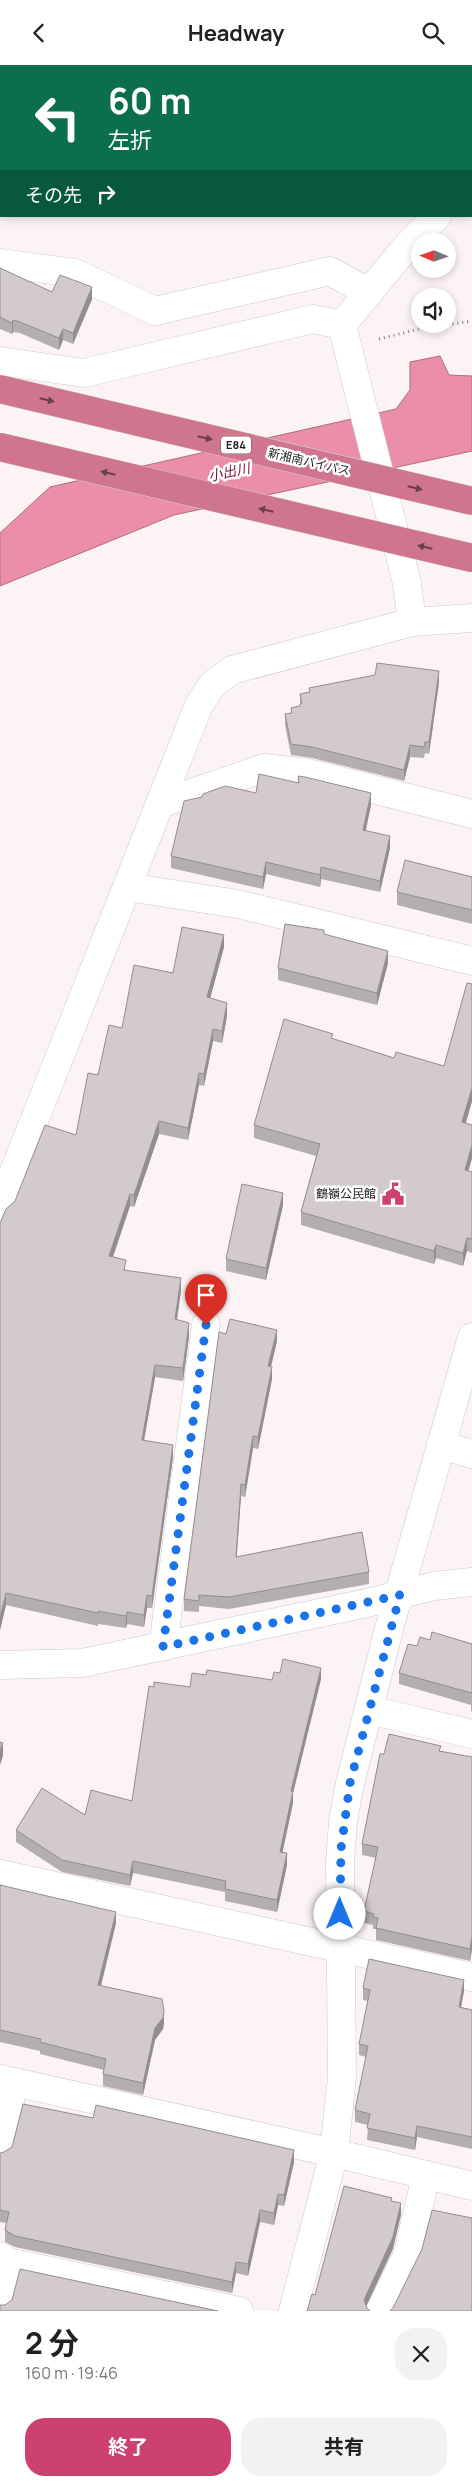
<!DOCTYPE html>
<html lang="ja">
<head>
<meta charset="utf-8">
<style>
  :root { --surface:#fff; --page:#f2f2f2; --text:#202124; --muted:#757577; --accent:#cc4072 }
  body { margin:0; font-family:Manrope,"Noto Sans JP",sans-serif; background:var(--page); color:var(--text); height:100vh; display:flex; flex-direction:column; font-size:19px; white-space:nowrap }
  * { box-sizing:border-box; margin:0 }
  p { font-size:16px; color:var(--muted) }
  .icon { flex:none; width:28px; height:28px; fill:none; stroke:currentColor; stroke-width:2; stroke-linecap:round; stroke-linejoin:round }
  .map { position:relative; height:2246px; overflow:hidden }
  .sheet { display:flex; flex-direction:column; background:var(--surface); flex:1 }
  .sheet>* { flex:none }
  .banner { position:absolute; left:0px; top:0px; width:472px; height:152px; box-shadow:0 2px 8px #0003; background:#0b6e4f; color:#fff; overflow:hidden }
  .needle { width:32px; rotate:272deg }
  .buttons { position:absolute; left:411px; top:168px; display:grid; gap:10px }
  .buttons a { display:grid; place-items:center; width:45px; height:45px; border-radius:50%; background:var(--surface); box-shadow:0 2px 8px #0003; font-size:25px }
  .pin { position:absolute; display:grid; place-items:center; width:42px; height:42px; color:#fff; margin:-51px -21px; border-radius:50% 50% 50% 0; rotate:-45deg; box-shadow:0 0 5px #0007 }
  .pin .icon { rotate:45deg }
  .me { position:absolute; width:55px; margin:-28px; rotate:0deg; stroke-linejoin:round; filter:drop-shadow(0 0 4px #0008) }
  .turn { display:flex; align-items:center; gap:18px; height:105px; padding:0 25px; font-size:22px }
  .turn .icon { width:65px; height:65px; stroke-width:2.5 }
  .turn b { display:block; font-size:35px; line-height:42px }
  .then { display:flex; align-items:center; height:48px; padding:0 25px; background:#0003; gap:10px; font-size:19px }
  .round { display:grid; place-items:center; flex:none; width:52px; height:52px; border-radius:20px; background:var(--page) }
  .head { display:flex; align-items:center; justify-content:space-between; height:85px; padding:0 25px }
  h1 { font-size:30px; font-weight:700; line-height:38px }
  .action { display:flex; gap:10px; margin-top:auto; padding:10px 25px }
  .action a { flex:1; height:58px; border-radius:20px; background:var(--accent); color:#fff; font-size:20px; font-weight:700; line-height:58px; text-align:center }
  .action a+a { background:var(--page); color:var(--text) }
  header { display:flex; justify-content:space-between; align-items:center; height:65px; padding:0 25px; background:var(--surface); font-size:22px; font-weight:700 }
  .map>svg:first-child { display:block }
  .water { fill:#eb8fa8; stroke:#ae6d7f }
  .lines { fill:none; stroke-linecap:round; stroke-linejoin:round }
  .minor-casing { stroke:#cfc7c8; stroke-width:29 }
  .path { stroke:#847e80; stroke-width:3; stroke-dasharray:1 4; stroke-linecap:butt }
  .minor { stroke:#fff; stroke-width:28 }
  .highway-bridge-casing { stroke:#d2d2d2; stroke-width:29; stroke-linecap:butt }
  .highway-bridge { stroke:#cf758e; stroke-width:28 }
  .wall { fill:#b5aeaf }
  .shaded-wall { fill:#938d8f }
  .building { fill:#d2cacc; stroke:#938d8f }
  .oneway { fill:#66404b }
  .route { stroke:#1a73e8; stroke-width:9; stroke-dasharray:0 16.2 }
  .labels { text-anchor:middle; stroke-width:5; stroke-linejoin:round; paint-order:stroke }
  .shield { fill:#fff; stroke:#636162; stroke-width:1 }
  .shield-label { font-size:11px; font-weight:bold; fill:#201d1e }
  .street-label { font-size:12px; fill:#201d1e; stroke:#fff }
  .poi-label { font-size:12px; fill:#201d1e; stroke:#fff; text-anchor:end }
  .water-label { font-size:14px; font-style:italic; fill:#811541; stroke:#fff }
</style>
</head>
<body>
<header><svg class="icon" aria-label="back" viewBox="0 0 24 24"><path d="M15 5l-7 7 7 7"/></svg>Headway<svg class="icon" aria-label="search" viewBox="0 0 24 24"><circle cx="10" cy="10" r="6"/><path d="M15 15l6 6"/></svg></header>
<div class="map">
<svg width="472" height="2246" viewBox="0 0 472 2246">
  <rect width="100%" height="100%" fill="#fcf3f5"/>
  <polygon class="water" points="440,291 449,310 472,311 472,386 174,450 0,521 0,468 50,422 396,344 410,325 410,297"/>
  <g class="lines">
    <defs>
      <g id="minor">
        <polyline points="471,121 472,121"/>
        <polyline points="0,198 75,208 155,246 330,206 369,228"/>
        <polyline points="342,260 407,181 437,151"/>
        <polyline points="0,296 84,308 313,254 342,260 407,518 412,557 472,553"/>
        <polyline points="160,739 264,703 308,708 472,749"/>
        <polyline points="127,822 238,839 472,896"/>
        <polyline points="0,1142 199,640 212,620 232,605 412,557"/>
        <polyline points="441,1380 472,1389"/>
        <polyline points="163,1582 206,1260"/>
        <polyline points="0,1600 82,1598 367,1538 434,1521 472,1517"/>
        <polyline points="369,1645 472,1669"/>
        <polyline points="0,1809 472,1912"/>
        <polyline points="0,2014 334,2088 472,2121"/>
        <polyline points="0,2084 14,2017"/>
        <polyline points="0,2191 8,2197 239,2246"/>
        <polyline points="0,2237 8,2197"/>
        <polyline points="293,2246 334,2088 342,2012 340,1798 343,1756 350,1718 390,1560 472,1272"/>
        <polyline points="380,2246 408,2189 426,2110"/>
      </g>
    </defs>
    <use href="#minor" class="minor-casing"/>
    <polyline class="path" points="379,274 419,264 472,256"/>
    <use href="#minor" class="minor"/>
    <defs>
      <g id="highway-bridge">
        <polyline points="0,324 472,436"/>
        <polyline points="0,382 472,493"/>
      </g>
    </defs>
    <use href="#highway-bridge" class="highway-bridge-casing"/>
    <use href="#highway-bridge" class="highway-bridge"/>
  </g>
  <g class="wall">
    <polygon points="0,203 52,227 92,234 73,279 63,275 59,285 20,268 13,267 12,269 0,264"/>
    <polygon points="439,617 429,689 425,688 424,693 410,692 404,716 312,693 291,690 285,660 285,649 291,649 291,643 300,641 300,629 309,627 309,623"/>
    <polygon points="298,711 371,740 366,765 390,783 380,827 321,814 320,822 266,809 263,824 171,803 171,791 256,728 298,717"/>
    <polygon points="472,812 472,859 397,840 397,827"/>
    <polygon points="324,870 388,898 377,940 278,915 278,903"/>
    <polygon points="224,882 210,933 227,951 222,978 213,976 204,1021 199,1020 188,1075 159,1069 134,1142 130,1141 112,1192 126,1205 181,1225 177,1255 189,1271 183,1316 155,1312 144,1375 173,1392 152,1543 147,1543 144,1562 127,1559 126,1563 98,1559 98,1561 6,1540 0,1565 0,1158 15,1136 76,1070 98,1010 122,963 173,908"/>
    <polygon points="472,919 472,1036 466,1058 472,1060 472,1093 468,1106 472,1107 472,1188 467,1186 463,1201 436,1193 434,1199 301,1160 301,1147 316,1091 254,1073 254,1060 333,974 394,993 444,1001"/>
    <polygon points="283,1140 266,1215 226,1206 226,1194"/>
    <polygon points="226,1269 277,1276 271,1302 272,1314 258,1384 253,1383 245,1432 241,1431 236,1491 369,1507 369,1519 229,1544 199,1541 199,1547 184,1546 184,1534"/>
    <polygon points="430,1575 472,1579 472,1647 471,1646 471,1640 399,1619 399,1608 417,1581"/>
    <polygon points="206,1610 272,1615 321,1614 293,1728 293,1738 282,1788 287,1800 277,1847 225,1836 225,1827 133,1808 130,1821 62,1807 16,1777 16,1765 85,1750 132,1736 154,1622 190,1622"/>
    <polygon points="441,1686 472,1692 472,1884 470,1896 376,1875 376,1864 373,1864 373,1860 364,1858 364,1846 376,1793 362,1790 362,1779 384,1689"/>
    <polygon points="0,1820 116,1858 101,1921 164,1958 163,1964 155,1975 143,2030 103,2021 103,2009 104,2005 40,1989 40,1986 0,1977"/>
    <polygon points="363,1923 464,1926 461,1942 472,1945 472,2084 417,2072 415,2085 367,2075 368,2060 355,2057 355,2045 366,1992 359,1990 359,1979 368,1936 363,1935"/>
    <polygon points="0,2088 294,2097 284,2141 278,2140 274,2160 260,2157 248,2211 236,2208 232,2228 15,2182 5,2177 5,2165 6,2158 0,2157"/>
  </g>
  <g class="shaded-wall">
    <polygon points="167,0 175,0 174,1 166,1"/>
    <polygon points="92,222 92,234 73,279 73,268"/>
    <polygon points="13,255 13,267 12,269 12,258"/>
    <polygon points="63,264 63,275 59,285 59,273"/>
    <polygon points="439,606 439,617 429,689 429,677"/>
    <polygon points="410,680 410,692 404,716 404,705"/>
    <polygon points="371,728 371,740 363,777 363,765"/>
    <polygon points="390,771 390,783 380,827 380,816"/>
    <polygon points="266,797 266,809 263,824 263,812"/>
    <polygon points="321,802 321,814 320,822 320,810"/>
    <polygon points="224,870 224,882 207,945 207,932"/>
    <polygon points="388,886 388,898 377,940 377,928"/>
    <polygon points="227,938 227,951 222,978 222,966"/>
    <polygon points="213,964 213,976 204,1021 204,1009"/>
    <polygon points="199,1008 199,1020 188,1075 188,1063"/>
    <polygon points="472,1023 472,1036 462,1070 462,1057"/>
    <polygon points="159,1056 159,1069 134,1142 134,1130"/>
    <polygon points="472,1080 472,1093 465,1118 465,1105"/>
    <polygon points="283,1128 283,1140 266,1215 266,1203"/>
    <polygon points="130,1129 130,1141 109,1204 109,1191"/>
    <polygon points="467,1173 467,1186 463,1201 463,1188"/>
    <polygon points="436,1180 436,1193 434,1199 434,1186"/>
    <polygon points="181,1213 181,1225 175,1267 175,1254"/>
    <polygon points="189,1258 189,1271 183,1316 183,1303"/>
    <polygon points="277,1265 277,1276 268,1313 268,1301"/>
    <polygon points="155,1300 155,1312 142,1387 142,1375"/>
    <polygon points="272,1302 272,1314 258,1384 258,1372"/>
    <polygon points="253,1371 253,1383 245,1432 245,1420"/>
    <polygon points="173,1380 173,1392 152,1543 152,1531"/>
    <polygon points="241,1419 241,1431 236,1503 236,1492"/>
    <polygon points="6,1528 6,1540 0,1565 0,1553"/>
    <polygon points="147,1530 147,1543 144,1562 144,1550"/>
    <polygon points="127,1547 127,1559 126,1563 126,1551"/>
    <polygon points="321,1603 321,1614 293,1728 293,1738 280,1799 280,1787 291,1726"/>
    <polygon points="3,1678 3,1691 0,1700 0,1687"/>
    <polygon points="287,1788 287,1800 277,1847 277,1835"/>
    <polygon points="133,1796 133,1808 130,1821 130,1810"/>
    <polygon points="116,1847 116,1858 98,1932 98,1920"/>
    <polygon points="472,1872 472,1884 470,1896 470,1884"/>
    <polygon points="464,1915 464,1926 459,1953 459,1942"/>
    <polygon points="164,1946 164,1958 163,1964 155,1975 143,2030 143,2018 155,1963"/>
    <polygon points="417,2061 417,2072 415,2085 415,2073"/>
    <polygon points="294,2085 294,2097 284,2141 284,2130"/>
    <polygon points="278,2129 278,2140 274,2160 274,2148"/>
    <polygon points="401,2138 401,2150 393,2184 364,2246 364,2235"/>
    <polygon points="260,2145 260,2157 248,2211 248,2199"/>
    <polygon points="236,2197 236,2208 232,2228 232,2217"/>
  </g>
  <g class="building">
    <polygon points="129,0 167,0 166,1 128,1"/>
    <polygon points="0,203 52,227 60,210 92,222 73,268 63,264 59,273 20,257 13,255 12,258 0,252"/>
    <polygon points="377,598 439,606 429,677 425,677 424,682 410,680 404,705 312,682 291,679 285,649 292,648 291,643 300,641 300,639 302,638 300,629 310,627 309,623 375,610"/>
    <polygon points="259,709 299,718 298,711 305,712 371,728 363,765 390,771 380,816 321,802 320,810 266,797 263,812 171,791 184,736 202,732 203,729 225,721 256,728"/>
    <polygon points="405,795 472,812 472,845 397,827"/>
    <polygon points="285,859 324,865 324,869 388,886 377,928 278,903"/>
    <polygon points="182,862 224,870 207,932 227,938 222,966 213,964 204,1009 199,1008 188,1063 159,1056 134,1130 130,1129 109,1191 126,1195 124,1205 181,1213 175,1254 189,1258 183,1303 155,1300 142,1375 173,1380 152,1531 147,1530 144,1550 127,1547 126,1551 98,1546 98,1548 6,1528 0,1553 0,1158 6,1144 15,1136 45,1060 76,1070 88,1008 98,1010 109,960 122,963 134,900 173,908"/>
    <polygon points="467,918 472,919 472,1023 462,1057 472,1060 472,1080 465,1105 472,1107 472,1174 467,1173 463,1188 436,1180 434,1186 301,1147 320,1079 254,1060 284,954 333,969 331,973 394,993 396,987 444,1001"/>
    <polygon points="242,1119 283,1128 266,1203 226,1194"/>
    <polygon points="230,1254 277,1265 268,1301 272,1302 258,1372 253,1371 245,1420 241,1419 236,1492 362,1467 369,1507 229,1532 199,1530 199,1536 184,1534 219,1267 226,1269"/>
    <polygon points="432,1567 472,1579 472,1628 399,1608 408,1579 417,1581 420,1572 430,1575"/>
    <polygon points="283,1594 321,1603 291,1726 293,1726 280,1787 287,1788 277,1835 225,1824 226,1816 133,1796 130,1810 62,1795 16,1765 42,1723 85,1750 91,1725 132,1736 149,1621 154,1622 154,1617 190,1622 192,1608 206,1610 207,1605 272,1615 274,1607 280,1608"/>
    <polygon points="389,1669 441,1681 439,1686 472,1692 472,1872 470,1884 376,1863 378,1853 373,1852 374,1849 364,1846 378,1782 362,1779 380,1689 384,1689"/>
    <polygon points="0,1677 3,1678 0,1687"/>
    <polygon points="0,1820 116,1847 98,1920 162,1934 164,1946 163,1953 155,1963 143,2018 103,2009 106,1994 40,1977 41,1974 0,1965"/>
    <polygon points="369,1894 464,1915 459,1942 472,1945 472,2072 417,2061 415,2073 367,2063 370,2049 355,2045 368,1981 359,1979 370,1925 363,1923"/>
    <polygon points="23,2039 93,2053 96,2040 294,2085 284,2130 278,2129 274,2148 260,2145 248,2199 236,2197 232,2217 15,2171 5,2165 9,2147 0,2145 0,2088 4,2087 12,2082"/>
    <polygon points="344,2121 392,2133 391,2136 401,2138 393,2172 364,2235 367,2243 370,2246 307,2246 312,2229 315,2230"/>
    <polygon points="432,2145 472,2153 472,2246 390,2246 394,2241 422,2184"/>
    <polygon points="20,2204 218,2246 0,2246 0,2240 5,2240 12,2235"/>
  </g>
  <defs><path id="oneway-solid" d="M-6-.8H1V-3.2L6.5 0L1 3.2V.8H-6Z" transform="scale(1.25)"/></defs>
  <g class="oneway">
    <use href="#oneway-solid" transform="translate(47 335) rotate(13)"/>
    <use href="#oneway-solid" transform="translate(205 373) rotate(13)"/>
    <use href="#oneway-solid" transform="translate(108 408) rotate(-167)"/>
    <use href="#oneway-solid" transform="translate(415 423) rotate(13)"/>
    <use href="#oneway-solid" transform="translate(266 445) rotate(-167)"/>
    <use href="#oneway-solid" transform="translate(425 482) rotate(-167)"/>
  </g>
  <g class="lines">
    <polyline class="route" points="206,1260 163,1582 400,1530 350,1718 341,1784 340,1849"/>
  </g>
  <defs>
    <symbol id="civic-bare" viewBox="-9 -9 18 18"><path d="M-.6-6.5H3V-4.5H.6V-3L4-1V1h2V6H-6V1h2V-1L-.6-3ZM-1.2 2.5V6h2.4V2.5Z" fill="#cc4072" stroke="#fff" stroke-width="2.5" paint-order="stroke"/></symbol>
  </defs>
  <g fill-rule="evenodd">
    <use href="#civic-bare" x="377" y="1113" width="32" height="32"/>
  </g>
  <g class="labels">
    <rect class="shield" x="221" y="371.5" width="30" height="17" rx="4"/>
    <g class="shield-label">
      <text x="236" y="384">E84</text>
    </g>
    <g class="street-label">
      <text transform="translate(309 397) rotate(13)" y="4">新湘南バイパス</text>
    </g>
    <g class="poi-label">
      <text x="376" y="1133">鶴嶺公民館</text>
    </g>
    <g class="water-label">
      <text transform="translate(229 407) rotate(-12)" y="5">小出川</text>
    </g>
  </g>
</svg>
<div class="buttons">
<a><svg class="needle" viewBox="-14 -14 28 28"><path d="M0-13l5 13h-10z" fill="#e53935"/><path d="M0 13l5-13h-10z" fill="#757577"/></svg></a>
<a><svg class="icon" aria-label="sound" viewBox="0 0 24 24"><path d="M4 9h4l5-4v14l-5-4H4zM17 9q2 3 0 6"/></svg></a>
</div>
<div class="pin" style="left:206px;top:1260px;background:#d93025"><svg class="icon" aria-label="arrive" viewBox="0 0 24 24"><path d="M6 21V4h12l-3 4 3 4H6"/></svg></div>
<svg class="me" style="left:340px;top:1849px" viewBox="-20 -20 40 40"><circle r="19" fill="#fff"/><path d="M0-13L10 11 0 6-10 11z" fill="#1a73e8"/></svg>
<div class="banner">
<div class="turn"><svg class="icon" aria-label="left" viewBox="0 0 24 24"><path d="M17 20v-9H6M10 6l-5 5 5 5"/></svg><div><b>60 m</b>左折</div></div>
<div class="then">その先<svg class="icon" aria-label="right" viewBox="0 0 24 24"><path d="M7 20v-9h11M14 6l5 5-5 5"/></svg></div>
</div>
</div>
<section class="sheet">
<div class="head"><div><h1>2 分</h1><p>160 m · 19:46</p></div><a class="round"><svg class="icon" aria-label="close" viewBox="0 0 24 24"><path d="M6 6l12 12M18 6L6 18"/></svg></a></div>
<div class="action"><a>終了</a><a>共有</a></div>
</section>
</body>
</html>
